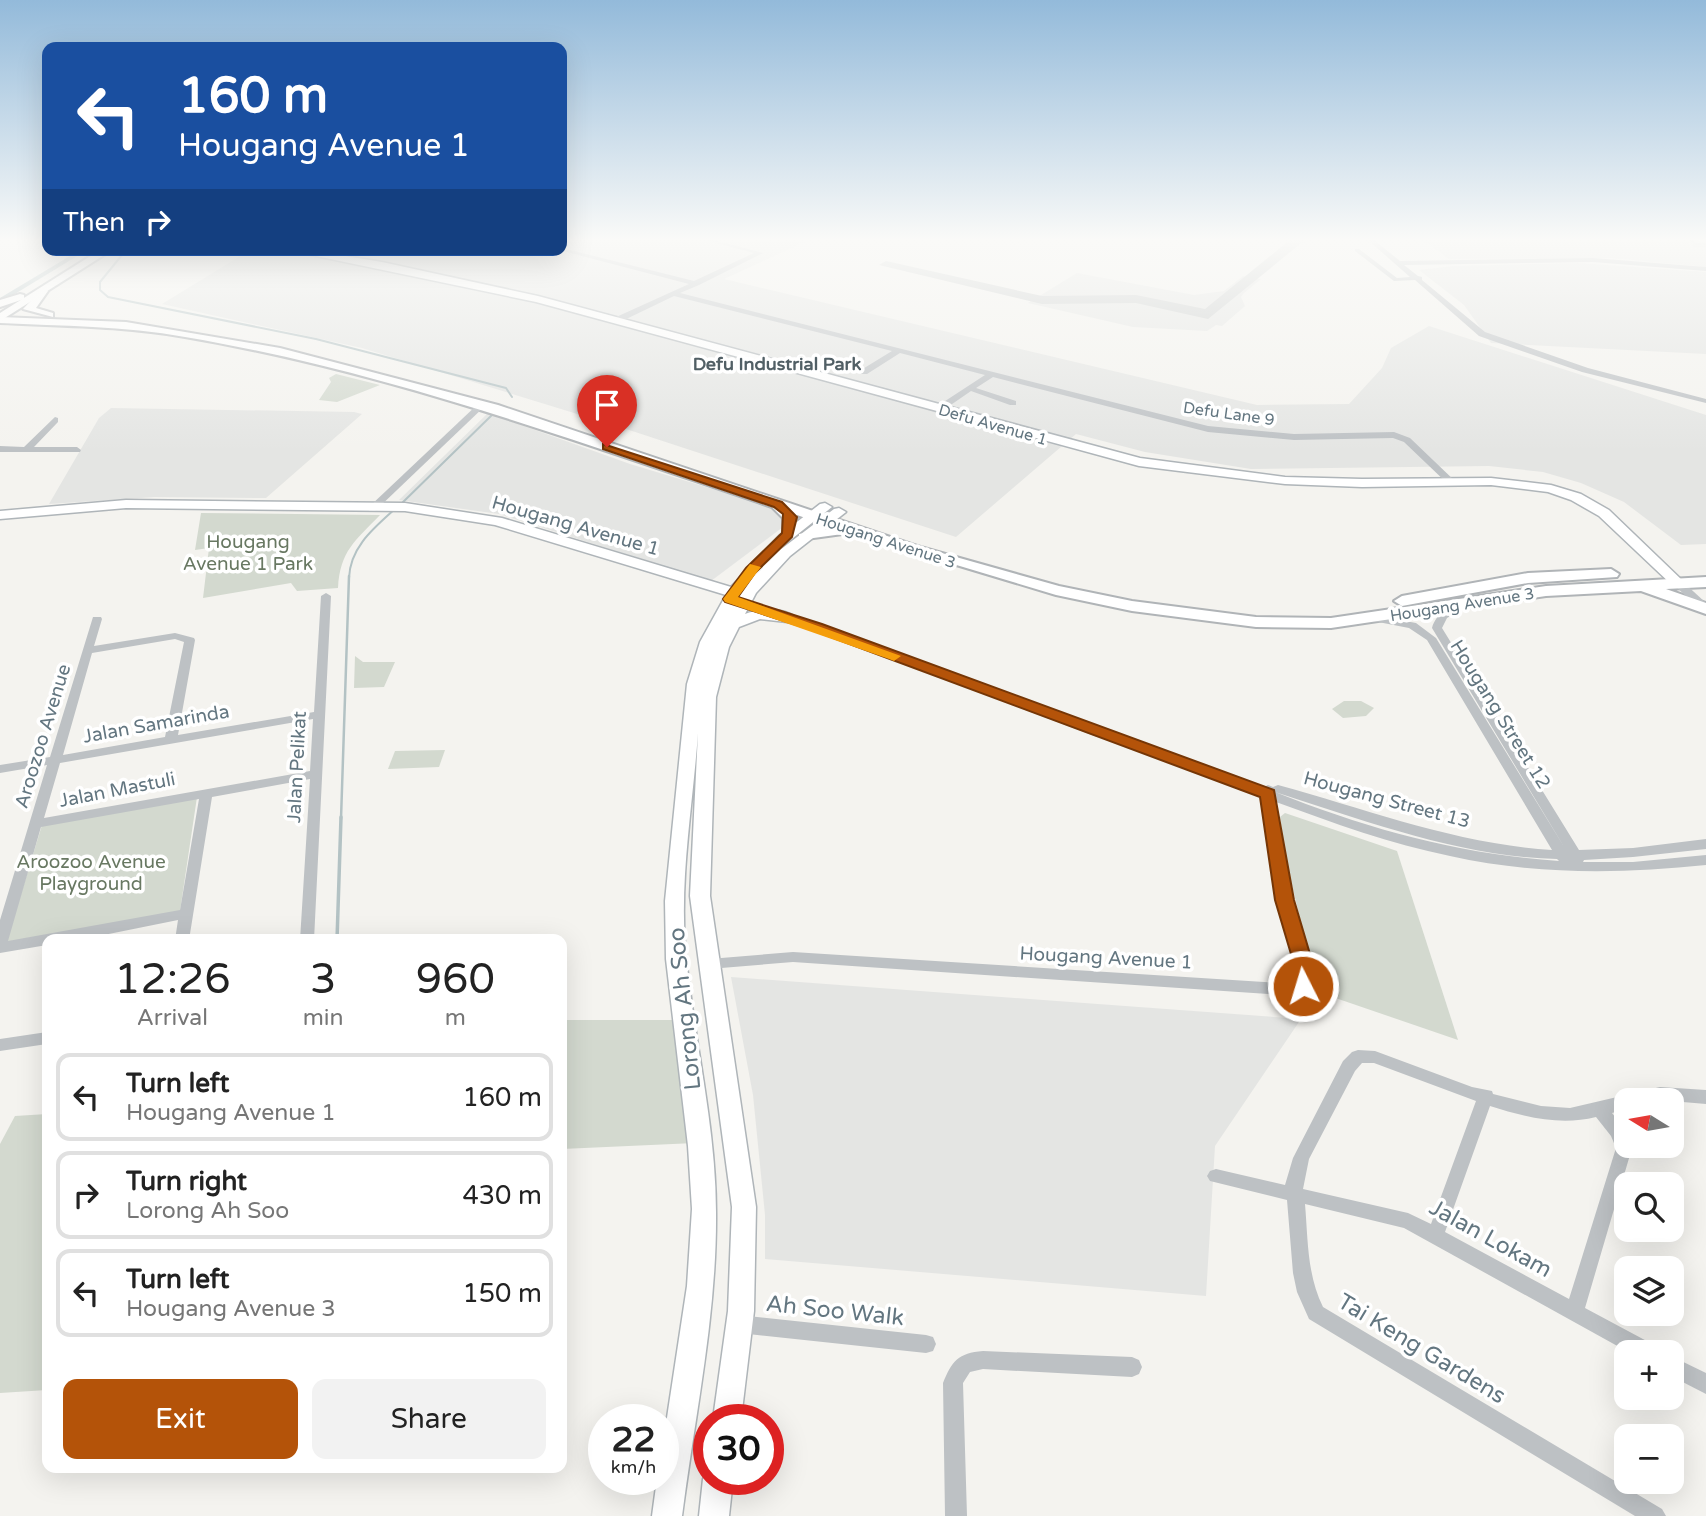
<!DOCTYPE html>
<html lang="en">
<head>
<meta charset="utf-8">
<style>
  :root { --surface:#fff; --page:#f2f2f2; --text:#222; --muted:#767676; --line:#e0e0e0; --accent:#b45309 }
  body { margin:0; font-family:"Varela Round",sans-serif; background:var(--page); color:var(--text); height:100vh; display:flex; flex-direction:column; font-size:26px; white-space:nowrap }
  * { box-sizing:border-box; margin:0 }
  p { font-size:23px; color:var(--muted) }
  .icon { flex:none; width:38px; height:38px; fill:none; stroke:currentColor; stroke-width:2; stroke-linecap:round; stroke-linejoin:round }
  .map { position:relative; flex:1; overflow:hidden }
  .drawer { position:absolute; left:42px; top:934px; width:525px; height:539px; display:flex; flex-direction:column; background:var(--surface); border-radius:14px; box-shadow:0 7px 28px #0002 }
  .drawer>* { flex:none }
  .top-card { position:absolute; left:42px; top:42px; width:525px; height:214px; border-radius:14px; box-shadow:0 7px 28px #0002; background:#1a4fa0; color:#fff; overflow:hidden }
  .needle { width:46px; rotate:281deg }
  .buttons { position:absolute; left:1614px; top:1088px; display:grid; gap:14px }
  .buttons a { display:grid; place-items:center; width:70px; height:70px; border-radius:14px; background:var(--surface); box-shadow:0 7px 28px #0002; font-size:35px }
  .speed { position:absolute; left:588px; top:1404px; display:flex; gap:14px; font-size:35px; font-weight:700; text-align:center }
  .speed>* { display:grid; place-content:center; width:91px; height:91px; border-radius:50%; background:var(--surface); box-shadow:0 7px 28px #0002; line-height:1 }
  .speed small { font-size:18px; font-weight:400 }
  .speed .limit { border:10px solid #d22; background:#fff; color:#111 }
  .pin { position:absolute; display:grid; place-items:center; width:60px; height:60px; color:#fff; margin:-72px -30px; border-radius:50% 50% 50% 0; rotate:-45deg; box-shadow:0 0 7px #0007 }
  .pin .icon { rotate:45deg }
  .me { position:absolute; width:77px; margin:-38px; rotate:355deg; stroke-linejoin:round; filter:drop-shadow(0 0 5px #0008) }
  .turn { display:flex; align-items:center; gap:24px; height:147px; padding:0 21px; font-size:32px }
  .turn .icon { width:91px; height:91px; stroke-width:2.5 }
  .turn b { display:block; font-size:49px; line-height:60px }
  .then { display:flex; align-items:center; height:66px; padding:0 21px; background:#0003; gap:14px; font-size:26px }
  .eta { display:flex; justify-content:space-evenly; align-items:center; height:119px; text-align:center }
  .eta b { font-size:42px; font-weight:600; line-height:49px }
  .button { display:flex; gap:14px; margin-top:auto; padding:14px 21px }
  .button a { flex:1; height:80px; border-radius:14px; background:var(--accent); color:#fff; font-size:28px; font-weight:600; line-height:80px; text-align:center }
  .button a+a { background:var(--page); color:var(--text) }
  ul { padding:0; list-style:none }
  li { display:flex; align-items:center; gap:21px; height:88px; margin:0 14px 10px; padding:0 7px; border:4px solid var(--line); border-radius:14px }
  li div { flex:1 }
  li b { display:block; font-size:26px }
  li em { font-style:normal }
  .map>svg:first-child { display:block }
  .built { fill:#e4e5e3 }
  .green { fill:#d3d9cf }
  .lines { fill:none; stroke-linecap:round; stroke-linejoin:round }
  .stream-far2 { stroke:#b3c2c4; stroke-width:2 }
  .stream-far1 { stroke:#b3c2c4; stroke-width:2.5 }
  .stream { stroke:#b3c2c4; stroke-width:3.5 }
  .canal { fill:#b3c2c4; fill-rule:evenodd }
  .taxiway { fill:#c9cccc; fill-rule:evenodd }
  .motorway-tunnel { stroke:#c8cece; stroke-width:13; stroke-dasharray:13 6; stroke-linecap:butt }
  .secondary-casing { stroke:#afb5b9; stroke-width:3 }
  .primary-casing { stroke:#b0b5b8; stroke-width:4 }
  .trunk-casing { stroke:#b0b4b7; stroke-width:4 }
  .motorway-casing { stroke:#b0b4b7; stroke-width:3 }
  .minor { fill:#bdc1c4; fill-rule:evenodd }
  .secondary { fill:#fff; fill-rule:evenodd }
  .primary { fill:#fff; fill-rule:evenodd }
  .trunk { fill:#fff; fill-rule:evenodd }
  .motorway { fill:#fff; fill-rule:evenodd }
  .route { fill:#b45309; stroke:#753606; stroke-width:2 }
  .slow { fill:#f59e0b }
  .labels { text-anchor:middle; stroke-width:7; stroke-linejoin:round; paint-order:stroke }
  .far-street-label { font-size:16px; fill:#637680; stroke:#fff }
  .far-neighbourhood-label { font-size:18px; font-weight:bold; fill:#515f65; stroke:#fff }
  .street-label { font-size:19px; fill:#637680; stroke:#fff }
  .park-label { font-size:19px; fill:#687862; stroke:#fff }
  .near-street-label { font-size:23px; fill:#637680; stroke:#fff }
</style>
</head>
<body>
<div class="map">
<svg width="1706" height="1516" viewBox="0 0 1706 1516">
  <rect width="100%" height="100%" fill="#f4f3ef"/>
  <g class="built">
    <polygon points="562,240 807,241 724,279 1257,405 1349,404 1382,368 1391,348 1429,326 1706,415 1706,544 1681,545 1624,502 1581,483 1543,472 1489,466 1251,469 1145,452 1076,434 956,537 623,428 362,348 162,304 250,250 562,250"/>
    <polygon points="1423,240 1678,241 1706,244 1706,267 1612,258 1449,259"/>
    <polygon points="1578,263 1706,272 1706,354 1491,343 1464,305 1419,270 1454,266"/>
    <polygon points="1077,273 1194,295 1224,291 1243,276 1261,279 1244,293 1241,297 1245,306 1222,326 1216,325 1207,331 1133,327 1028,303"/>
    <polygon points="111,408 354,412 362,414 266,498 155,497 49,504 99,418"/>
    <polygon points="488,413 630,464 799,515 711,581 499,514 399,500"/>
    <polygon points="731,977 1301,1019 1215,1146 1206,1296 765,1259 765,1215 753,1095"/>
  </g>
  <g class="green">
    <polygon points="336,374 380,385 337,402 319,400 331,382 329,378"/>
    <path d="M201,513l179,2c-25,26 -40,36 -42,73l-41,3 -6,-8 -88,15 6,-50 -14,2z"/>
    <polygon points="355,656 363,662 395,662 384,687 354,688"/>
    <polygon points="1344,701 1361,701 1374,708 1366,716 1343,718 1332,709"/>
    <polygon points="445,750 439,767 388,769 395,751"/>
    <polygon points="197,797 180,911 6,943 42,825"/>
    <polygon points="1285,813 1397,851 1458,1040 1318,992 1286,861 1280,817"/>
    <polygon points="562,1020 681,1020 695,1143 562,1149"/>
    <polygon points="47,1114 47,1390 0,1393 0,1144 15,1116"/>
  </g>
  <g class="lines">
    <g class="stream-far2">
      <polyline points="122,250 122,255 100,282 100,290 108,297 316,339 506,388 512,397"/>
      <polyline points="400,505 493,414"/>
      <path d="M349,578c1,-31 25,-50 46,-69"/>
    </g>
    <polyline class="stream-far1" points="341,819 349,576"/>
    <polyline class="stream" points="337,940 341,817"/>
    <polygon class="canal" points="80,250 87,250 0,303 0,298"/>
    <polygon class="taxiway" points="1290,240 1305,240 1208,319 1136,303 1042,304 879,265 886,261 1042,296 1136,295 1205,309"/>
    <polyline class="motorway-tunnel" points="1693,240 1706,241"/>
    <defs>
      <g id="secondary">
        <polygon points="1695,240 1706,240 1706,243"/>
        <polygon points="287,250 309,250 382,262 538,296 1140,458 1285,477 1362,479 1491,478 1551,485 1581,494 1609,510 1684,582 1677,586 1672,585 1599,516 1571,500 1548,492 1491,485 1362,487 1285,484 1139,466 536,302"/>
        <path d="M126,500l279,3 97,15 229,69 48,-51 41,-32 5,-1 7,4 -44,35 -35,36 27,-28 54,-41 5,-1 7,4 -56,44 -34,37 -11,21c14,-5 38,-7 50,3l-8,5 -27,-3 -21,8 -10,20 -13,50 -6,199 46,311 -2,104 -13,108h-28l15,-108 4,-104 -42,-311 8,-163c-5,70 -18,142 -13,211 7,90 31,178 31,268 1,102 -21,203 -34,304h-30l5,-37h6v-35l24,-158 5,-77 -4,-63 -22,-187 -1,-58 22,-217 13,-42 26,-47 -231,-70 -90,-14 -279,-3 -126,11v-8z"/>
        <polygon points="709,1468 709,1479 733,1479 729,1516 699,1516 703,1479"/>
      </g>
      <polygon id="primary" points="100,250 112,250 0,321 0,313"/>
      <g id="trunk">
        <polygon points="43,288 48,291 36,308 53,313 53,317 23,309"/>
        <polygon points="20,294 24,295 24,299 0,307 0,300"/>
        <path d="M0,317l126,5 154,26 218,57 419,141 142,40 73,15 124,16 75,1 215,-32 160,-9v10l-40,2 40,14v11l-65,-23 -95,5 -215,32 -75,-1 -124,-16 -76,-16 -206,-62 -51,7v-6l35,-6 -37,-13 -1,20 -8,5 -5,-2v-20l-11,-11c-193,-65 -386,-136 -587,-170 -61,-11 -123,-11 -185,-14z"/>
        <polygon points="1611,569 1619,574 1617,577 1528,583 1402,606 1394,601 1402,596 1528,573"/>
      </g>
      <polygon id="motorway" points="1691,240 1706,240 1706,242 1697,243"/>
    </defs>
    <use href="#secondary" class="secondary-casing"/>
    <use href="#primary" class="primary-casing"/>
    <use href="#trunk" class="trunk-casing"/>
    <use href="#motorway" class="motorway-casing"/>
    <g class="minor">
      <polygon points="705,240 714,240 763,253 699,285 680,293 1208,426 1294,434 1394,432 1410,438 1457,483 1455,485 1449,485 1404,442 1393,438 1294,440 1208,432 993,377 976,388 1016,401 1016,405 1010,405 971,391 942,411 936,411 936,407 985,375 900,353 867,374 861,374 861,370 892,351 674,296 620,322 614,322 614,318 689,284 559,250 562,250 562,248 694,281 754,253"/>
      <polygon points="1368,240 1374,240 1400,261 1593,258 1706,267 1706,271 1593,262 1404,265 1418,276 1422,277 1422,280 1485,332 1588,368 1706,399 1706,403 1582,372 1479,336 1415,280 1394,281 1355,251 1355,249 1359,249 1397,278 1410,277"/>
      <polygon points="351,250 360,250 343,258 338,257"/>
      <polygon points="479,403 486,405 375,511 369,511 369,507"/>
      <polygon points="55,417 58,418 58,422 34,447 77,447 81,450 80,452 0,452 0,446 24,447"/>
      <polygon points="1677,579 1681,580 1706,603 1706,612 1702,611 1673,584 1672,582"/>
      <path d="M326,593l5,3 -17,344h-14l10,-161 -98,18 -23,143h-14l3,-20 -99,20h-32v5l-47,8v-33l47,-155 -47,8v-8l50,-8 43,-140h8l1,2 -8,27 81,-13 19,5 1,2 -17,95 136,-23 7,-116zM175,639l9,3 -19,95 -102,18 29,-102zM313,719l-3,52 -266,47 16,-55zM199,799l-19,111 -172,31 33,-114z"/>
      <path d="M741,599l80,26 282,106 14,2 101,36 7,6 37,13 6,-3 5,2 5,-2c91,25 179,59 274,65l-125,-210 -18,-12 -36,-7 -5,-3 5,-3 43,8 20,15 130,212 -134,-222c4,-15 21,-28 37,-27l1,2 -1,2 -22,13 -5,10 137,222 54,-2 73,-9v10l-73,8 -49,3 -1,2h50l73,-7v10c-86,9 -171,10 -256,-9 -59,-12 -117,-33 -174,-54l16,98 21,71 -5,19 -11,6 -504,-34 -84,7 -5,-1 -2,-4 2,-4 5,-1 84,-7 502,32 4,-13 -21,-71 -15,-103 -46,-16 -7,-6 -99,-36 -14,-2 -284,-108 -76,-25v-4zM1275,792c91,29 186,65 282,67l2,2c-101,-7 -191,-32 -284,-69z"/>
      <polygon points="47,1032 47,1044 0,1051 0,1039"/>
      <path d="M1358,1050l17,1 97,36 20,4 1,3 48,12 29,2 90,-21 46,3v14l-35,-3h-45v8l-14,4 14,18v15l6,2 -47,160 71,38 2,7h-28l-226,-125 -99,-24c3,35 2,71 18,103l339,202 4,7h-31l-326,-197 -12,-27 -4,-19 -6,-73 -77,-19 -3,-5 3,-5 6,-2 69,16 8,-27 50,-97 9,-9zM1362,1063h12l102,38 -45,123 -23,-11 -105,-24 6,-30 46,-88zM1490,1106c35,11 70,20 106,11l15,19 5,12 -47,151 -124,-67z"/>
      <polygon points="739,1315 926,1335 933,1337 936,1344 933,1351 926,1353 739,1333 732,1330 730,1324 732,1318"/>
      <path d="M983,1351l149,6 7,3 3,7 -3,7 -7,3 -149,-8 -13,3 -7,11 4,133h-22l-2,-133c9,-22 15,-30 40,-32z"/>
      <polygon points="1671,1356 1706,1373 1706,1394 1671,1376"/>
    </g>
    <use href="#secondary" class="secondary"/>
    <use href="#primary" class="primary"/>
    <use href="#trunk" class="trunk"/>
    <use href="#motorway" class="motorway"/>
  </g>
  <linearGradient id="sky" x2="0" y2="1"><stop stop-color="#93bada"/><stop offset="0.53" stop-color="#fafaf8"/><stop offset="1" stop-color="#fafaf8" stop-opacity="0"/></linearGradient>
  <rect width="1706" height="452" fill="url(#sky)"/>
  <polygon class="route" points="603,444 782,502 797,517 792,537 755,573 738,597 822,624 1274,790 1294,900 1315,971 1310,991 1303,994 1293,986 1296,971 1275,900 1260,797 812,630 725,602 723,599 746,568 782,533 783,514 774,507 603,449"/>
  <polygon class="slow" points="750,564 761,567 738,597 901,656 894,661 889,659 725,602 723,599"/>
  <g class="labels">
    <g class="far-street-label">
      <text transform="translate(1229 413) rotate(8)" y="6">Defu Lane 9</text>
      <text transform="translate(993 424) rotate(16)" y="6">Defu Avenue 1</text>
      <text transform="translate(886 540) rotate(18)" y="6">Hougang Avenue 3</text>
      <text transform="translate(1462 604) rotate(-9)" y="6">Hougang Avenue 3</text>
    </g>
    <g class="far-neighbourhood-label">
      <text x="777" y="370">Defu Industrial Park</text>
    </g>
    <g class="street-label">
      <text transform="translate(576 525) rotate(16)" y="7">Hougang Avenue 1</text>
      <text transform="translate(1501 714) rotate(58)" y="7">Hougang Street 12</text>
      <text transform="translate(156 723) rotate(-10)" y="7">Jalan Samarinda</text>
      <text transform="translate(42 736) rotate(-73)" y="7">Aroozoo Avenue</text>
      <text transform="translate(296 767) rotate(-87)" y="7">Jalan Pelikat</text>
      <text transform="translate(117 789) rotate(-11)" y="7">Jalan Mastuli</text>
      <text transform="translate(1387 799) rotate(15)" y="7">Hougang Street 13</text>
      <text transform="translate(1106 957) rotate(3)" y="7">Hougang Avenue 1</text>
    </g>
    <g class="park-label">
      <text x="248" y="548">Hougang<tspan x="248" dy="22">Avenue 1 Park</tspan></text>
      <text x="91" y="868">Aroozoo Avenue<tspan x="91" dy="22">Playground</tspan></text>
    </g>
    <g class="near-street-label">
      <text transform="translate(684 1009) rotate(-96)" y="8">Lorong Ah Soo</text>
      <text transform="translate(1491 1238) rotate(29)" y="8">Jalan Lokam</text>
      <text transform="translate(835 1310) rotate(6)" y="8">Ah Soo Walk</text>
      <text transform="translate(1422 1348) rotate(31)" y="8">Tai Keng Gardens</text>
    </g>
  </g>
</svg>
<div class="buttons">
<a><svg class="needle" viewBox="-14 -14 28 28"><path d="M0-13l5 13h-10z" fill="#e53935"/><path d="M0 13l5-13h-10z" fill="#767676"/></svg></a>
<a><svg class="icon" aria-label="search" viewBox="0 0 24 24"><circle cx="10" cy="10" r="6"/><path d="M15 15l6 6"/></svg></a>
<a><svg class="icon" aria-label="layers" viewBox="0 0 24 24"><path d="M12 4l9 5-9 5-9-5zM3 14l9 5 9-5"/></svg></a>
<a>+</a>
<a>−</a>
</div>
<div class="speed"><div>22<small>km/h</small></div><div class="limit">30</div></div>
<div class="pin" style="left:607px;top:447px;background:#d93025"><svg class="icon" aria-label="arrive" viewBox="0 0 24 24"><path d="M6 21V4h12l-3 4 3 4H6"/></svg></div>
<svg class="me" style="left:1303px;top:986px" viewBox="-20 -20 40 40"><circle r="17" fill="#b45309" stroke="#fff" stroke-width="3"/><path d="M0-11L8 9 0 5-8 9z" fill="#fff"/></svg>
<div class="top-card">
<div class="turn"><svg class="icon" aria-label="left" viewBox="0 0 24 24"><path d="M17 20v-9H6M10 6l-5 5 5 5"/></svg><div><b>160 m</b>Hougang Avenue 1</div></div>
<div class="then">Then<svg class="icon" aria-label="right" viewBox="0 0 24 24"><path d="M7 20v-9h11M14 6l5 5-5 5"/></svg></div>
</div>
<section class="drawer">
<div class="eta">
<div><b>12:26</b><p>Arrival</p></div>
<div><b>3</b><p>min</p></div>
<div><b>960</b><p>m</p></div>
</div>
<ul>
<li><svg class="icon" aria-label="left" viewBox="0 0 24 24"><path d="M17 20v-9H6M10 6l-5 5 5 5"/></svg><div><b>Turn left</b><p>Hougang Avenue 1</p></div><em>160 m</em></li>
<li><svg class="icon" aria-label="right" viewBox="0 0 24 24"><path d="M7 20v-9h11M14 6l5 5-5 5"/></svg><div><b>Turn right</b><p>Lorong Ah Soo</p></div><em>430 m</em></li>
<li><svg class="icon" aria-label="left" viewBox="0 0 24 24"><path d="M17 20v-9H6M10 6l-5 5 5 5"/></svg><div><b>Turn left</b><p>Hougang Avenue 3</p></div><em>150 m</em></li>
</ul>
<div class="button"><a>Exit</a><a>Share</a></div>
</section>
</div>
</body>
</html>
